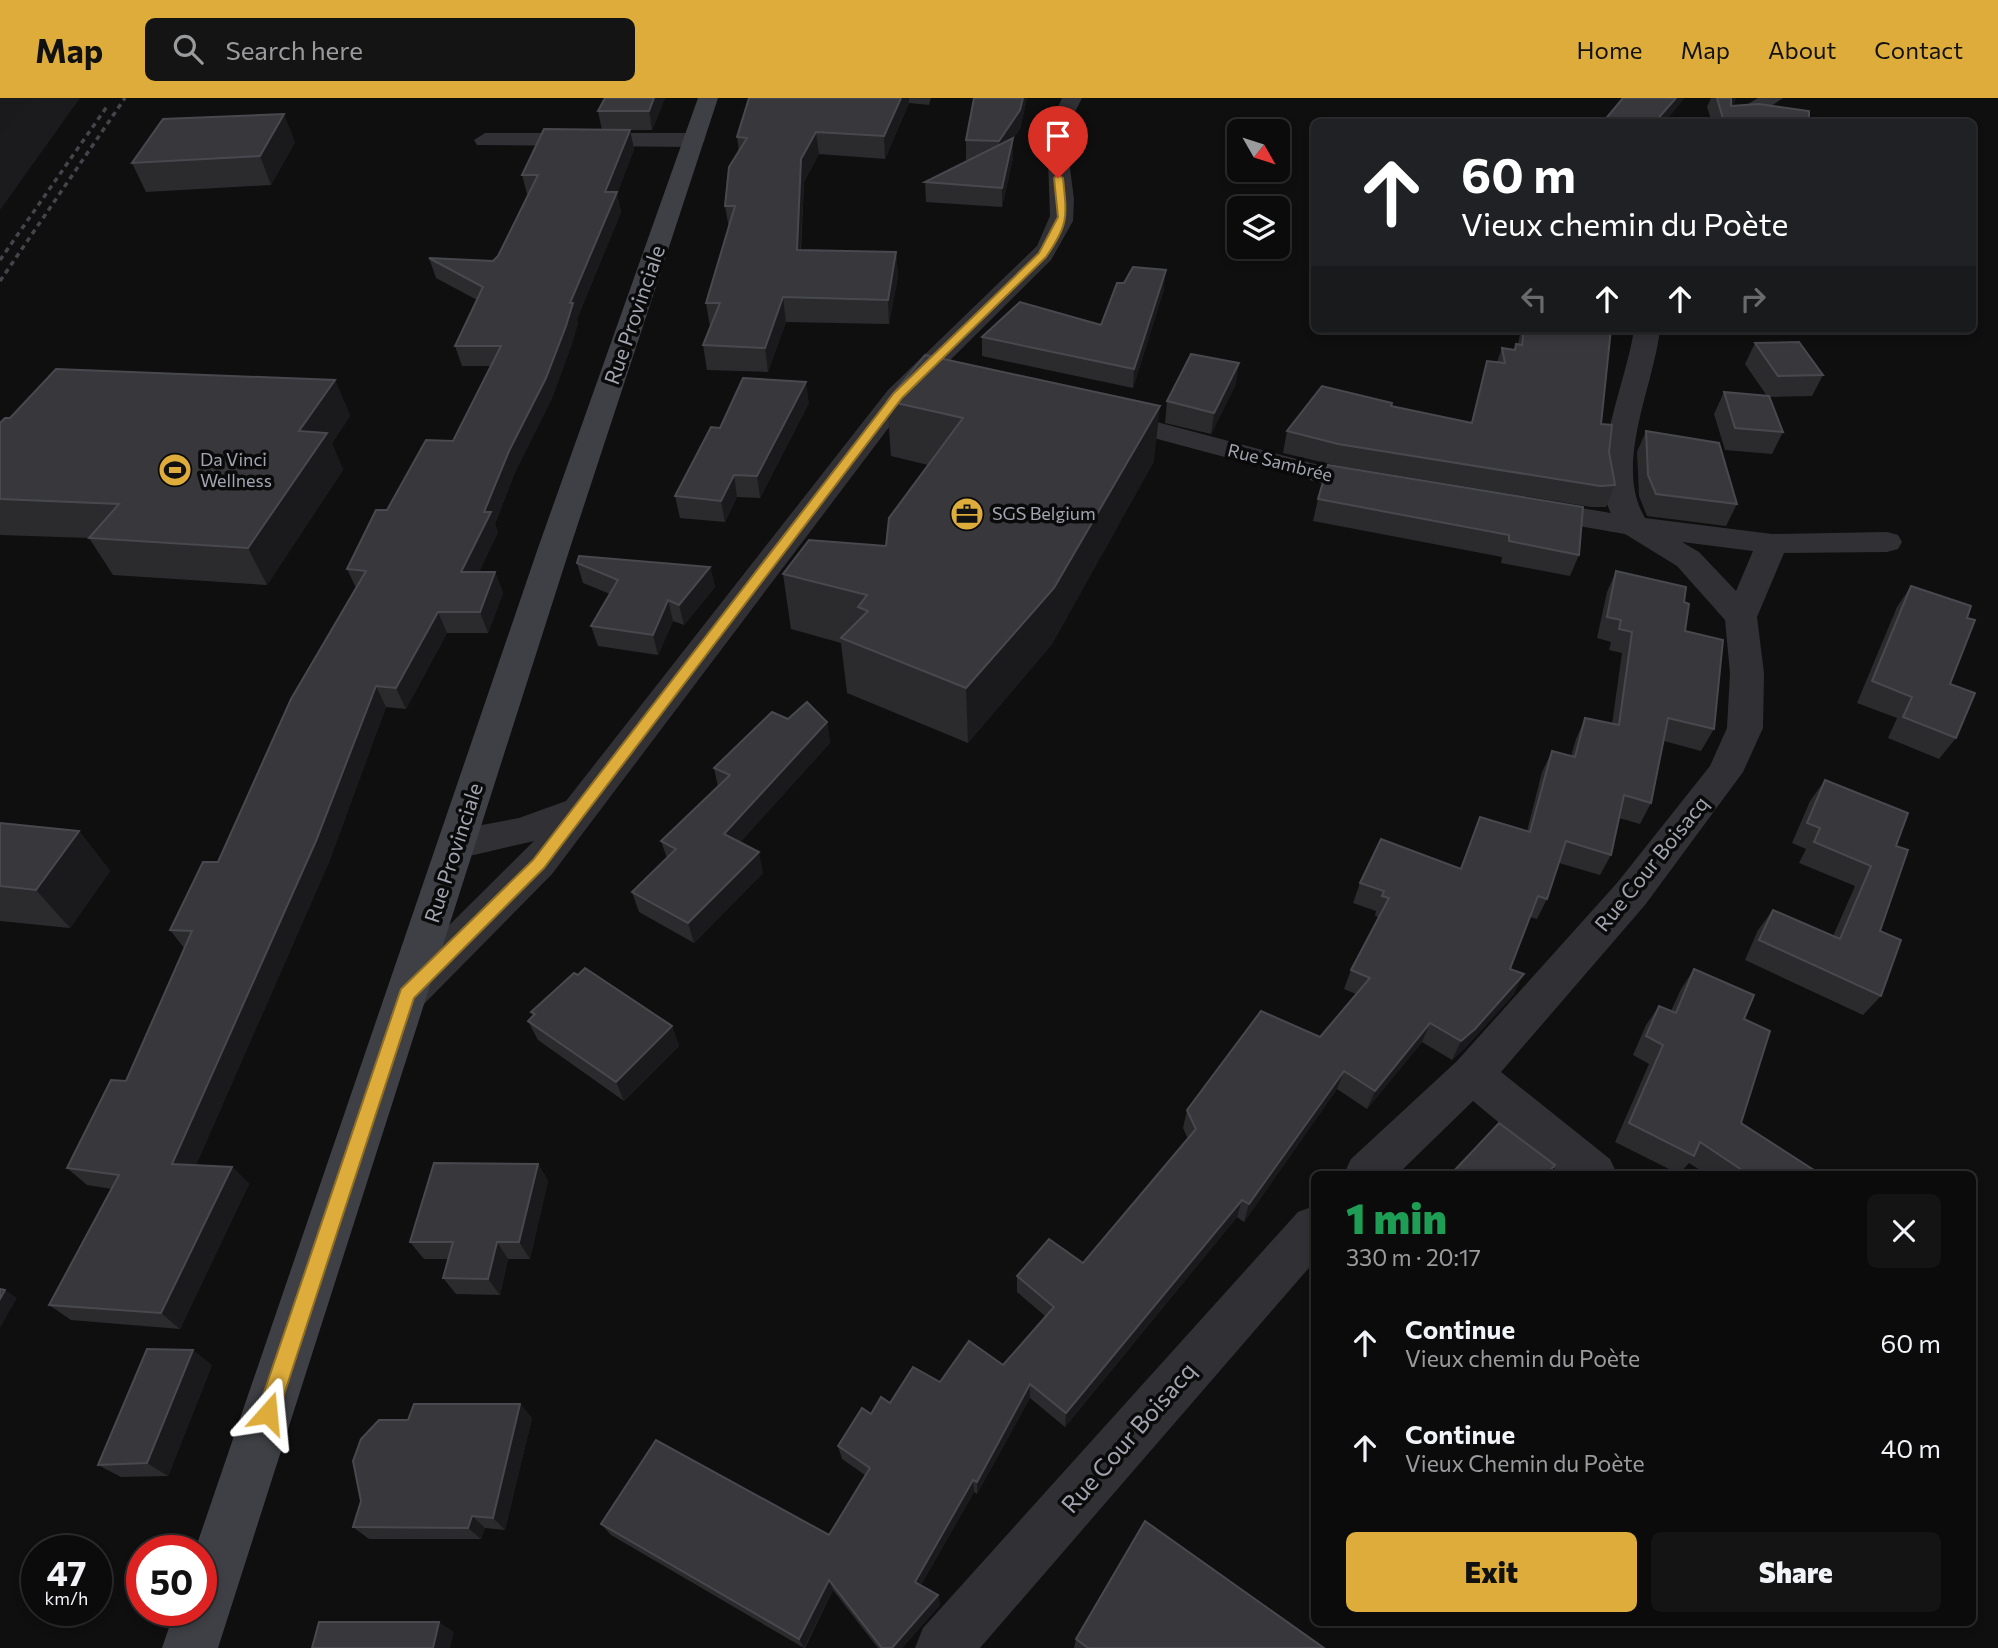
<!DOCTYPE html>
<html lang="en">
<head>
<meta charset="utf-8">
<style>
  :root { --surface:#0b0b0c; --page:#141415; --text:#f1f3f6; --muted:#9a9b9d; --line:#2b2b2d; --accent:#ddac3a }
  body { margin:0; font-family:Commissioner,sans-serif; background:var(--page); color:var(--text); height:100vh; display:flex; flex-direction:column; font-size:26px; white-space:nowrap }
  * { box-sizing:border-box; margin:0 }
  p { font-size:23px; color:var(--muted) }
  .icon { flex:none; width:38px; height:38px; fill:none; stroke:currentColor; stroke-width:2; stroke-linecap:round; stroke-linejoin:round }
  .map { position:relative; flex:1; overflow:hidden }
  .side { position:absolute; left:1311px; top:1073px; width:665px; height:455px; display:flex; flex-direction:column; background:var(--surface); border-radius:10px; box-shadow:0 4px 10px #0003,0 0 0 2px var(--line) }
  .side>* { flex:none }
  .top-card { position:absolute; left:1311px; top:21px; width:665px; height:214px; border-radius:10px; box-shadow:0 4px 10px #0003,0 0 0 2px var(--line); background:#202124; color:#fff; overflow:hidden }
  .needle { width:46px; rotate:129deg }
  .controls { position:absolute; left:1227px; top:21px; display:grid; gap:14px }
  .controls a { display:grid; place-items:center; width:63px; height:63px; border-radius:10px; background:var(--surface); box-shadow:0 4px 10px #0003,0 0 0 2px var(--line); font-size:35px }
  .speed { position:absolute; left:21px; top:1437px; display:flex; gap:14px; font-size:35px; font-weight:700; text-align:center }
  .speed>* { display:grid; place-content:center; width:91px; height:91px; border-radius:50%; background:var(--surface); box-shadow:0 4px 10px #0003,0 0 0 2px var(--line); line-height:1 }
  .speed small { font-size:18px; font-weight:400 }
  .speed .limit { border:10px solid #d22; background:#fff; color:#111 }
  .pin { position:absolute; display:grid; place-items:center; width:60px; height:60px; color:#fff; margin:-72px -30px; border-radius:50% 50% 50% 0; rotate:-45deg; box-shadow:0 0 7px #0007 }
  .pin .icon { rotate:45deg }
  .me { position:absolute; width:77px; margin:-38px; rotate:18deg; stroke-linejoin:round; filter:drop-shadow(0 0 5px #0008) }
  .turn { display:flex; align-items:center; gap:24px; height:147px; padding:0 35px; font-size:32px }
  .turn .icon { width:91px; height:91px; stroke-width:2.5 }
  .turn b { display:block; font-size:49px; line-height:60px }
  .lanes { display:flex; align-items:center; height:66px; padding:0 35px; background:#0003; justify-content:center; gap:35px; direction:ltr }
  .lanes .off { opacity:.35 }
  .round { display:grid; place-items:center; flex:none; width:74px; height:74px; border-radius:10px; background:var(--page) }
  .overview { display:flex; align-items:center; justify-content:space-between; height:119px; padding:0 35px }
  h1 { font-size:42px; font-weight:800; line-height:52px; color:#1e9e55 }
  .primary-button { display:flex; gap:14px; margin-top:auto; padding:14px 35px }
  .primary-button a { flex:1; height:80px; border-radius:10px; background:var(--accent); color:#111; font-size:28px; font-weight:800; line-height:80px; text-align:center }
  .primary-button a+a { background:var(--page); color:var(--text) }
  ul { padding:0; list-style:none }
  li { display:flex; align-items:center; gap:21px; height:105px; padding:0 35px }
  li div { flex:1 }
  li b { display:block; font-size:26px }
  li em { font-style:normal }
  header { display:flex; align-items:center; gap:42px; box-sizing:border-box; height:98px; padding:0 35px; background:var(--accent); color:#111 }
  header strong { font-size:33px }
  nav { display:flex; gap:38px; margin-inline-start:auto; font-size:24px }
  .search { width:490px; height:63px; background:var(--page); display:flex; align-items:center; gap:18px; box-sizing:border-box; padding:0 24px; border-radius:10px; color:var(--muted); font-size:26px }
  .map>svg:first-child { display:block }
  .built { fill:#1b1b1d }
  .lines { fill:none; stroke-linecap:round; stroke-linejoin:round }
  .minor { fill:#313135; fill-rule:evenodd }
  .secondary { fill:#3f4045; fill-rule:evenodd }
  .rail { stroke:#44454a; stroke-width:3.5; stroke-dasharray:5 4.5; stroke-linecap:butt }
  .wall { fill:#2b2b2e }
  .shaded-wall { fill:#1a1a1c }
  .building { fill:#38383c; stroke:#48494e; stroke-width:2 }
  .route { fill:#ddac3a; stroke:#907026; stroke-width:2 }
  .labels { text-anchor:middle; stroke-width:7; stroke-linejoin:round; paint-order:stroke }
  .far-poi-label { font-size:18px; fill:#a2a5b0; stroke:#0a0a0b; text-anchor:start }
  .far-street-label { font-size:18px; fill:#a2a5b0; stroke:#0a0a0b }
  .street-label { font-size:21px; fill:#a2a5b0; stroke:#0a0a0b }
  .near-street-label { font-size:24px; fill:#a2a5b0; stroke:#0a0a0b }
</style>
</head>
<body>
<header>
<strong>Map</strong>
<div class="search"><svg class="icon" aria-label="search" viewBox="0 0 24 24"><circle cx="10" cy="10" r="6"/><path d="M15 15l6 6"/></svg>Search here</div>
<nav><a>Home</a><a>Map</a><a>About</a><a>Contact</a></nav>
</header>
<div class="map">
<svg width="1998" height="1550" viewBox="0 0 1998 1550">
  <rect width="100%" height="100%" fill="#0f0f10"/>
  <polygon class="built" points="0,0 80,0 0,112"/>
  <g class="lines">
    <g class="minor">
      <polygon points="1062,0 1082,0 1073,18 1067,47 1074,101 1073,123 1051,162 908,304 552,776 422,908 407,913 392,908 386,896 392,884 534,743 474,757 458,758 445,754 439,744 445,734 519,720 566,703 888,292 1037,148 1050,118 1047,34"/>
      <polygon points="1758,0 1783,0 1748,24 1724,24 1726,19"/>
      <polygon points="485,35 694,35 705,42 694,49 477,47 474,42"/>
      <path d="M1634,231h26c-6,57 -47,136 -15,189l127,16 115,-2 11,3 4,7 -4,7 -11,3 -103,1 -27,64 7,56 -1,55 -20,44 -98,133 -144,167 109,87 7,15h-56l-88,-73 -75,73h-54l7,-15 106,-98 160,-178 93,-117 17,-38 3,-55 -5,-53 -48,-54 -52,-32 -93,-16 -11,-2 -4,-7 4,-7 11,-2 79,13c-25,-44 17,-135 23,-184zM1682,444l71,9 -17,40 -37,-39z"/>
      <polygon points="1108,311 1334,371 1385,381 1390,387 1385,393 1375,396 1332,388 1098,325 1094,319 1098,313"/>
      <polygon points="1314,1108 1314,1164 980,1550 915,1550 923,1530 1298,1114"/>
    </g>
    <polygon class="secondary" points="698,0 718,0 570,450 218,1550 162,1550 175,1512 201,1512 201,1452 195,1452 538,450"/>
    <g class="rail">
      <polyline points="0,162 108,7"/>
      <polyline points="0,183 125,0"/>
    </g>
  </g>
  <g class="wall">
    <polygon points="605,0 665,0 652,32 630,32 634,51 617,96 621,114 577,221 578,225 571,248 552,300 515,374 495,426 498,434 479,474 495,474 503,495 488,535 447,535 406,611 386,609 329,764 196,1067 232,1069 249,1086 180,1231 71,1222 49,1207 112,1091 87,1087 67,1070 126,983 184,850 170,832 218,764 356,490 347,471 387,412 453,343 491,268 462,268 455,248 477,202 436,180 429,160 493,163 498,158 529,96 527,96 522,77 602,32 598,13"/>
    <polygon points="749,0 931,0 929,7 909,5 885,61 819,56 804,84 801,152 896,154 898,178 889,226 786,224 768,274 707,272 703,247 710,229 706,205 729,130 725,108 739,54 737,39"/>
    <polygon points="974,0 1027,0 1020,31 1013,41 1013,60 1002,109 926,104 925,84 970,62 966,62 966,42"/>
    <polygon points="1711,0 1736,0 1724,24 1712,24 1707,9"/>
    <polygon points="295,44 271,87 146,94 132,65"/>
    <polygon points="1124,185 1164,191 1133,290 982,258 982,239 1101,227"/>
    <polygon points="1521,231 1611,231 1601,326 1609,354 1615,387 1606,409 1591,409 1334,367 1283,355 1287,333 1391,309 1471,325 1487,263 1497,264 1502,250 1514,252 1518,246"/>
    <polygon points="1748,231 1818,231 1816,235 1751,235"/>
    <polygon points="1755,245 1823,277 1812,298 1770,299 1783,334 1772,356 1725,352 1714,316 1724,294 1767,298 1745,266"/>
    <polygon points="335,282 350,318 332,345 343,372 267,487 113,477 89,440 0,437 0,325 10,320"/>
    <polygon points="1236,286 1211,336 1165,325 1167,303"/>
    <polygon points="887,303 1154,363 1052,546 968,645 847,595 841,545 791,531 783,476 886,448 928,367 891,358"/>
    <polygon points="809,305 760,400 737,399 725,424 680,420 675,398 720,330"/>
    <polygon points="1646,333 1737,406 1726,428 1647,418 1639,398 1637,354"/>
    <polygon points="1328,367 1579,457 1570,478 1501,465 1502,459 1313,423 1318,401"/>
    <polygon points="577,465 710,469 715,489 684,527 673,523 658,557 598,548 591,528 610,496 583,485"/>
    <polygon points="1616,473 1684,504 1685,533 1714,631 1701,653 1664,643 1651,705 1640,726 1619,720 1611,757 1600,777 1559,765 1547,801 1537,821 1530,819 1510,871 1514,896 1465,950 1452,962 1422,944 1367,1011 1337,991 1244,1124 1237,1119 1065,1329 1030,1300 977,1396 974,1394 921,1487 938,1497 940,1507 902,1550 878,1550 833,1492 805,1550 804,1550 611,1437 601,1426 829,1437 865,1377 842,1361 838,1348 871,1316 890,1305 940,1284 1003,1267 1045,1218 1017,1194 1017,1178 1083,1165 1188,1041 1183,1030 1187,1012 1320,939 1356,896 1344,891 1351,872 1378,819 1375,818 1376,813 1353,805 1360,785 1460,770 1480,719 1527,733 1542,674 1552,653 1571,658 1576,641 1585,620 1612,626 1622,555 1609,552 1611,544 1597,540 1607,494"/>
    <polygon points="1911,488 1967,520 1950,586 1956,640 1939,661 1888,640 1897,620 1857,605 1897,509"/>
    <polygon points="788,621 827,624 830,645 740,744 763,775 694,845 639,814 632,794 667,760 661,743 718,689 714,670"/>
    <polygon points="1825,682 1896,748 1880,833 1881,898 1863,917 1745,862 1758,832 1773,812 1833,838 1855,788 1799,765 1806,751 1792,745 1810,703"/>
    <polygon points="0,725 79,733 110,773 70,830 0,823"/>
    <polygon points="1694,871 1744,921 1741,1025 1820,1076 1706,1076 1689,1065 1679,1076 1615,1044 1649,966 1633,957 1646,927 1659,908 1671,913 1681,891"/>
    <polygon points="578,877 672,928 679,948 624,1003 538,942 528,923 533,918 531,914"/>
    <polygon points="538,1066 548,1083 530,1161 508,1161 500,1197 456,1196 443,1180 449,1161 424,1161 410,1144"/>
    <polygon points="212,1267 168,1378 121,1379 98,1367"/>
    <polygon points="520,1306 532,1320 505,1432 485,1430 481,1441 369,1441 353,1429 408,1322"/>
    <polygon points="1076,1541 1324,1550 1074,1550"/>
  </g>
  <g class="shaded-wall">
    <polygon points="0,0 33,0 0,36"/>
    <polygon points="654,0 665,0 652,32 649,13"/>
    <polygon points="901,0 909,0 909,5 885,61 884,38"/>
    <polygon points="1023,0 1027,0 1020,31 1013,41 1013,60 1002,109 1002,90 999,62 999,43"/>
    <polygon points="1676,0 1685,0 1665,24 1655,24"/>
    <polygon points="1731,0 1736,0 1731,13"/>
    <polygon points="284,16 295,44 271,87 260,58"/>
    <polygon points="630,32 634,51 617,96 621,114 577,221 578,225 571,248 552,300 515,374 495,426 498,434 469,495 461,474 509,353 570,205 605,94"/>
    <polygon points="816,34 819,56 804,84 799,176 797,152 801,61"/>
    <polygon points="896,154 898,178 889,226 888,202"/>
    <polygon points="1166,172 1164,191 1133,290 1134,271"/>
    <polygon points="783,199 786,224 768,274 765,250"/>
    <polygon points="1239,265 1236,286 1211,336 1214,315"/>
    <polygon points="335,282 350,318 332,345 343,372 267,487 248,450 299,333"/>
    <polygon points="806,284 809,305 760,400 757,378"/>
    <polygon points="1160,308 1154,363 1052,546 968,645 966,590"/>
    <polygon points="734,377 737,399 725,424 721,403"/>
    <polygon points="710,469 715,489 684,527 679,507"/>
    <polygon points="495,474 503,495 488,535 480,514"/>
    <polygon points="668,502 673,523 658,557 653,537"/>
    <polygon points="438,514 447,535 406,611 396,590"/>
    <polygon points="376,588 386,609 329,764 189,1083 172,1066"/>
    <polygon points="827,624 830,645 729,757 724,736"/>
    <polygon points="79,733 110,773 70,830 36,792"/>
    <polygon points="759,754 763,775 694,845 688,825"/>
    <polygon points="1524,876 1514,896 1465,950 1452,962 1461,943"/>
    <polygon points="1430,925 1422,944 1367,1011 1375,993"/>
    <polygon points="672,928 679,948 624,1003 616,984"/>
    <polygon points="1344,973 1337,991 1244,1124 1249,1106"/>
    <polygon points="538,1066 548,1083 530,1161 519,1144"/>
    <polygon points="232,1069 249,1086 180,1231 161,1215"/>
    <polygon points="1242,1102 1237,1119 1065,1329 1066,1315"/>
    <polygon points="497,1144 508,1161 500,1197 488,1181"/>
    <polygon points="5,1192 17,1200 0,1230 0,1201"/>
    <polygon points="193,1252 212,1267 168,1378 147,1365"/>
    <polygon points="1030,1286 1030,1300 977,1396 977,1384"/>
    <polygon points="520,1306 532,1320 505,1432 493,1420"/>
    <polygon points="973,1382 974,1394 917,1494 915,1484"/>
    <polygon points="472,1418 485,1430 481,1441 468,1430"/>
    <polygon points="829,1482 833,1492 804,1550 799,1541"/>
    <polygon points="938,1497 940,1507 902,1550 892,1550"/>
    <polygon points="439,1524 454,1534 450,1550 433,1550"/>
  </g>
  <g class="building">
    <polygon points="605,0 654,0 649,13 598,13"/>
    <polygon points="749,0 901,0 884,38 816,34 801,61 797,152 896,154 888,202 783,199 765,250 703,247 720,205 706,205 735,108 725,108 729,69 747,40 737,39"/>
    <polygon points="974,0 1023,0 1020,12 999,43 966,42"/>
    <polygon points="1623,0 1676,0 1655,24 1603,24"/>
    <polygon points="1717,0 1731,0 1731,8 1759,6 1809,13 1809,24 1724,24"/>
    <polygon points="284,16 260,58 132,65 163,21"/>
    <polygon points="544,31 630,32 605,94 617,94 570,205 573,205 566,228 546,280 509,353 484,414 491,414 461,474 495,474 480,514 438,514 396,590 376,588 316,743 172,1066 232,1069 161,1215 49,1207 119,1077 67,1070 111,982 126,983 192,833 170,832 203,764 218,764 291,601 366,473 347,471 376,412 387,412 426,342 453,343 501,248 455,248 483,189 429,160 493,163 498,158 538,77 522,77"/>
    <polygon points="1013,40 1002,90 925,84"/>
    <polygon points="1133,169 1166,172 1134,271 982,239 1020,204 1101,227 1117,185 1124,185"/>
    <polygon points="1524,231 1611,231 1601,326 1612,327 1609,354 1615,387 1600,388 1338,346 1287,333 1322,288 1392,305 1391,308 1472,325 1487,263 1505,265 1502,250 1515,252 1516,246 1522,247"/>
    <polygon points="1799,244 1823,277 1778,278 1755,245"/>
    <polygon points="1191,256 1239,265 1214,315 1167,303"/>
    <polygon points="925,257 1160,308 1054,490 966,590 841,540 868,513 858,509 867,497 783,476 809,442 886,448 889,420 963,320 887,303"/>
    <polygon points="56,271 335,282 299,333 327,335 248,450 89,440 119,406 0,401 0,325 5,320 10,320"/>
    <polygon points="743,280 806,284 757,378 734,377 721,403 675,398 711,329 720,330"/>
    <polygon points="1724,294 1769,298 1783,334 1735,330"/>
    <polygon points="1646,333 1719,345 1737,406 1656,396 1648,377"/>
    <polygon points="1328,367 1583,409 1579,457 1509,443 1509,437 1318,401"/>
    <polygon points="579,458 710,469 679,507 668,502 653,537 591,528 618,482 577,465"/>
    <polygon points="1616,473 1686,489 1684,504 1689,506 1685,533 1723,542 1714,631 1668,620 1651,705 1624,697 1611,757 1566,743 1547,801 1538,798 1510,871 1524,876 1475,931 1461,943 1430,925 1375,993 1344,973 1249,1106 1242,1102 1066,1315 1030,1286 977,1384 973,1382 915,1484 938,1497 892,1550 882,1550 829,1482 799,1541 601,1426 656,1342 829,1437 870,1370 838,1348 862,1310 871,1316 881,1299 890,1305 913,1269 940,1284 969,1243 1003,1267 1054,1209 1017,1178 1049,1141 1083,1165 1196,1031 1187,1012 1261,913 1320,939 1370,880 1351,872 1389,800 1382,798 1384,793 1360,785 1381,741 1461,771 1480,719 1530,734 1552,653 1575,659 1585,620 1619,627 1632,534 1619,531 1621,522 1607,519"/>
    <polygon points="1911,488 1971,508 1967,520 1975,522 1950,586 1975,595 1956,640 1903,619 1912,599 1872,583"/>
    <polygon points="807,604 827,624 724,736 759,754 688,825 632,794 676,751 661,743 730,677 714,670 772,614 788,621"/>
    <polygon points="1825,682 1908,715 1896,748 1908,752 1880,833 1901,842 1881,898 1759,842 1773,812 1840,841 1871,768 1814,744 1820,730 1807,725"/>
    <polygon points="0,725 79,733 36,792 0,788"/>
    <polygon points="585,870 672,928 616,984 528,923 535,916 531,914 574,875 578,877"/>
    <polygon points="1694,871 1754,897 1744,921 1770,933 1741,1025 1820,1076 1748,1076 1700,1044 1694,1058 1629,1025 1663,947 1646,938 1659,908 1676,915"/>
    <polygon points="1499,1025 1555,1067 1547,1076 1451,1076"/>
    <polygon points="434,1065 538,1066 519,1144 497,1144 488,1181 443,1180 453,1144 410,1144"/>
    <polygon points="0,1191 5,1192 0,1201"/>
    <polygon points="147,1251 193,1252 147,1365 98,1367"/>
    <polygon points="414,1306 520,1306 493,1420 472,1418 468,1430 353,1429 361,1403 353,1363 361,1341 379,1322 408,1322"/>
    <polygon points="1145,1423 1324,1550 1088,1550 1076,1541"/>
    <polygon points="319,1524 439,1524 433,1550 312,1550"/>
  </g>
  <path class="route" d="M1058,77l5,3c4,39 6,46 -17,79l-144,141 -358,470 -130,130 -136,415 -3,7 -7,3 -8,-3 -3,-7 144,-424 132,-129 361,-467 145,-140 19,-36 -4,-39z"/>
  <defs>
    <symbol id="stadium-disc" viewBox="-11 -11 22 22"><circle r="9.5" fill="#ddac3a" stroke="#0a0a0b"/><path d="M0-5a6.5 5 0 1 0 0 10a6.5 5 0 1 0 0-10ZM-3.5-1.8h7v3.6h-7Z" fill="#111"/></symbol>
    <symbol id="office-disc" viewBox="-11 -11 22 22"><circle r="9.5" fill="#ddac3a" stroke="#0a0a0b"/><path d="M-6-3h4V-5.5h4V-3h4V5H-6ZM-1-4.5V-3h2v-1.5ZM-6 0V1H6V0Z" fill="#111"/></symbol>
  </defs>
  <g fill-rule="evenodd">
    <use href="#stadium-disc" x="156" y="353" width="38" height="38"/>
    <use href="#office-disc" x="948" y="397" width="38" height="38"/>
  </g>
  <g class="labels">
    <g class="far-poi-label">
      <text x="200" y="368">Da Vinci<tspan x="200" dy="21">Wellness</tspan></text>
      <text x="992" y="422">SGS Belgium</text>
    </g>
    <g class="far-street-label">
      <text transform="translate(1280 365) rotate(14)" y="6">Rue Sambrée</text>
    </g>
    <g class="street-label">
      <text transform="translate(635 217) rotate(-71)" y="7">Rue Provinciale</text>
      <text transform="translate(454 755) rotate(-72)" y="7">Rue Provinciale</text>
      <text transform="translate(1652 766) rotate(-51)" y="7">Rue Cour Boisacq</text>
    </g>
    <g class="near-street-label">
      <text transform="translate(1129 1340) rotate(-49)" y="8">Rue Cour Boisacq</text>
    </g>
  </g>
</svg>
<div class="controls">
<a><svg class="needle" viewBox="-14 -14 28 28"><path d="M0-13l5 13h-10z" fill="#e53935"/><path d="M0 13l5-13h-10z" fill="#9a9b9d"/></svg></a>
<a><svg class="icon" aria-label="layers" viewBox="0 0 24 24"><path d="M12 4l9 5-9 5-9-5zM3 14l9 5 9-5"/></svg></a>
</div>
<div class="speed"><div>47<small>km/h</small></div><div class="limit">50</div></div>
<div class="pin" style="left:1058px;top:80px;background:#d93025"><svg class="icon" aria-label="arrive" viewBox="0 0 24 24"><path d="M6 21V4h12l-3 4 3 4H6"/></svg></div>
<svg class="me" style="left:268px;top:1315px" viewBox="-20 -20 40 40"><path d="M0-17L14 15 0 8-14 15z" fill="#ddac3a" stroke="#fff" stroke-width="4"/></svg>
<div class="top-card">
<div class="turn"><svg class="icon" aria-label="ahead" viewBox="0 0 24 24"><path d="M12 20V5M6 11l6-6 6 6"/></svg><div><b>60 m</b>Vieux chemin du Poète</div></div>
<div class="lanes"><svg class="icon off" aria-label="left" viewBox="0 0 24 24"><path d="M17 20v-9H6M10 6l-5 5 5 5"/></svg><svg class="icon" aria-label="ahead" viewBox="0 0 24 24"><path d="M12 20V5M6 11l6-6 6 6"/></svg><svg class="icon" aria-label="ahead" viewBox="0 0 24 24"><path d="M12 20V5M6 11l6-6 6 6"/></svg><svg class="icon off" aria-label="right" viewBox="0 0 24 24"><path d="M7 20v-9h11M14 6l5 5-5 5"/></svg></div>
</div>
<section class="side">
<div class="overview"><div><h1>1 min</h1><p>330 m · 20:17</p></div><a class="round"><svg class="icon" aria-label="close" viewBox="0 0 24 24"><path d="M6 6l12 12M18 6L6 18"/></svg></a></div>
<ul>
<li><svg class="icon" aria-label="ahead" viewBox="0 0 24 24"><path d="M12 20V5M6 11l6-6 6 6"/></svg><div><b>Continue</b><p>Vieux chemin du Poète</p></div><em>60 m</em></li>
<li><svg class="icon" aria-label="ahead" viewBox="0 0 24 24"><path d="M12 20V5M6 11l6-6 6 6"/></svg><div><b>Continue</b><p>Vieux Chemin du Poète</p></div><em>40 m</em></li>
</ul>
<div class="primary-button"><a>Exit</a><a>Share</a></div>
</section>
</div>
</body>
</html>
